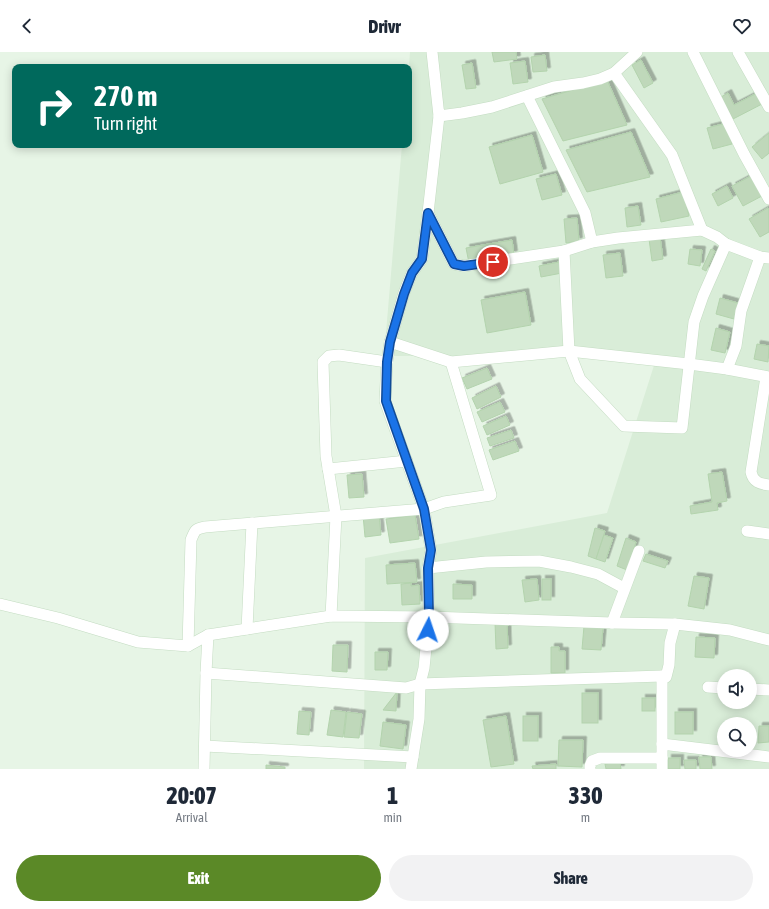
<!DOCTYPE html>
<html lang="en">
<head>
<meta charset="utf-8">
<style>
  :root { --surface:#fff; --page:#f2f2f3; --text:#1f2937; --muted:#747a83; --accent:#5b8927 }
  body { margin:0; font-family:"Asap Condensed",sans-serif; background:var(--page); color:var(--text); height:100vh; display:flex; flex-direction:column; font-size:15px; white-space:nowrap }
  * { box-sizing:border-box; margin:0 }
  p { font-size:13px; color:var(--muted) }
  .icon { flex:none; width:22px; height:22px; fill:none; stroke:currentColor; stroke-width:2; stroke-linecap:round; stroke-linejoin:round }
  .map { position:relative; height:717px; overflow:hidden }
  .panel { display:flex; flex-direction:column; background:var(--surface); flex:1 }
  .panel>* { flex:none }
  .guide { position:absolute; left:12px; top:12px; width:400px; height:84px; border-radius:8px; box-shadow:0 2px 10px #0003; background:#00695c; color:#fff; overflow:hidden }
  .tools { position:absolute; left:717px; top:617px; display:grid; gap:8px }
  .tools a { display:grid; place-items:center; width:40px; height:40px; border-radius:50%; background:var(--surface); box-shadow:0 2px 10px #0003; font-size:20px }
  .pin { position:absolute; display:grid; place-items:center; width:34px; height:34px; color:#fff; margin:-17px; border:2px solid #fff; border-radius:50%; box-shadow:0 1px 4px #0007 }
  .me { position:absolute; width:44px; margin:-22px; rotate:4deg; stroke-linejoin:round; filter:drop-shadow(0 0 3px #0008) }
  .turn { display:flex; align-items:center; gap:14px; height:84px; padding:0 16px; font-size:18px }
  .turn .icon { width:52px; height:52px; stroke-width:2.5 }
  .turn b { display:block; font-size:28px; line-height:34px }
  .eta { display:flex; justify-content:space-evenly; align-items:center; height:68px; text-align:center }
  .eta b { font-size:24px; font-weight:800; line-height:28px }
  .primary-button { display:flex; gap:8px; margin-top:auto; padding:8px 16px }
  .primary-button a { flex:1; height:46px; border-radius:24px; background:var(--accent); color:#fff; font-size:16px; font-weight:800; line-height:46px; text-align:center }
  .primary-button a+a { background:var(--page); color:var(--text) }
  header { display:flex; justify-content:space-between; align-items:center; height:52px; padding:0 16px; background:var(--surface); font-size:18px; font-weight:800 }
  .map>svg:first-child { display:block }
  .residential { fill:#d9edd8; fill-rule:evenodd }
  .building { fill:#bfd8ba; stroke:#b3d3ad; filter:url(#shadow) }
  .lines { fill:none; stroke-linecap:round; stroke-linejoin:round }
  .minor-casing { stroke:#c4dcc2; stroke-width:12 }
  .minor { stroke:#fff; stroke-width:11 }
  .route-casing { stroke:#114b97; stroke-width:10 }
  .route { stroke:#1a73e8; stroke-width:7 }
</style>
</head>
<body>
<header><svg class="icon" aria-label="back" viewBox="0 0 24 24"><path d="M15 5l-7 7 7 7"/></svg>Drivr<svg class="icon" aria-label="heart" viewBox="0 0 24 24"><path d="M12 20l-8-8c-3-5 5-10 8-4 3-6 11-1 8 4z"/></svg></header>
<div class="map">
<svg width="769" height="717" viewBox="0 0 769 717">
  <defs>
    <filter id="shadow"><feDropShadow dx="3.5" dy="-3.5" stdDeviation="0" flood-color="#0004"/></filter>
  </defs>
  <rect width="100%" height="100%" fill="#e7f5e6"/>
  <path class="residential" d="M410,0h359v717h-405l1,-211 242,-45 50,-157h-273l18,-211h7v-78zM724,624h26v26h-26zM724,672h26v26h-26z"/>
  <g class="building">
    <polygon points="492,0 516,0 517,7 494,10"/>
    <polygon points="545,3 547,19 533,20 531,5"/>
    <polygon points="641,8 653,31 644,36 632,13"/>
    <polygon points="525,9 528,30 513,32 510,11"/>
    <polygon points="472,11 476,36 466,37 462,13"/>
    <polygon points="607,28 627,73 563,89 542,47"/>
    <polygon points="759,40 764,51 733,67 721,45 728,41 734,53"/>
    <polygon points="727,71 732,92 713,97 707,76"/>
    <polygon points="631,80 650,125 587,140 566,98"/>
    <polygon points="769,81 769,101 762,107 752,95"/>
    <polygon points="532,83 543,120 500,132 489,95"/>
    <polygon points="556,122 562,143 542,148 536,127"/>
    <polygon points="751,124 762,144 743,154 732,134"/>
    <polygon points="727,134 733,146 718,154 712,142"/>
    <polygon points="683,140 689,164 661,170 656,147"/>
    <polygon points="638,154 641,173 627,175 625,156"/>
    <polygon points="768,156 769,158 769,180 760,185 749,167"/>
    <polygon points="577,166 579,189 566,191 564,167"/>
    <polygon points="660,185 663,207 652,209 649,187"/>
    <polygon points="512,188 514,202 469,211 466,196"/>
    <polygon points="690,197 702,198 700,214 688,212"/>
    <polygon points="711,197 715,199 706,219 702,217"/>
    <polygon points="620,201 623,224 606,226 603,203"/>
    <polygon points="559,210 562,221 541,225 539,214"/>
    <polygon points="525,240 531,273 487,281 481,248"/>
    <polygon points="720,246 738,251 734,267 716,262"/>
    <polygon points="716,276 730,280 725,301 711,298"/>
    <polygon points="757,292 769,294 768,310 754,307"/>
    <polygon points="487,316 492,327 467,337 462,326"/>
    <polygon points="496,334 501,345 477,357 472,346"/>
    <polygon points="500,350 505,360 482,370 477,360"/>
    <polygon points="506,364 510,373 487,383 483,374"/>
    <polygon points="511,378 514,386 490,394 487,386"/>
    <polygon points="515,389 519,399 493,408 489,398"/>
    <polygon points="722,420 727,449 717,451 718,458 691,462 690,454 712,450 708,422"/>
    <polygon points="362,422 364,445 349,446 347,423"/>
    <polygon points="379,462 381,483 365,485 363,463"/>
    <polygon points="415,463 419,487 390,491 386,467"/>
    <polygon points="595,476 605,479 596,507 588,504"/>
    <polygon points="604,483 613,486 605,510 596,507"/>
    <polygon points="626,486 636,490 627,518 617,514"/>
    <polygon points="646,502 668,509 665,516 643,509"/>
    <polygon points="415,511 417,530 387,532 386,513"/>
    <polygon points="694,524 709,526 704,557 688,554"/>
    <polygon points="537,527 539,548 525,550 522,528"/>
    <rect x="542" y="527" width="9" height="21"/>
    <polygon points="411,531 411,534 419,533 420,552 402,553 401,532"/>
    <polygon points="453,532 472,533 472,547 453,547"/>
    <polygon points="507,570 508,596 496,597 495,571"/>
    <polygon points="584,574 603,576 601,598 582,597"/>
    <polygon points="696,585 715,586 714,606 695,605"/>
    <polygon points="333,593 348,593 347,620 332,619"/>
    <polygon points="551,595 559,595 559,599 565,599 565,621 551,621"/>
    <polygon points="375,600 388,600 387,618 375,618"/>
    <polygon points="397,640 396,659 383,658"/>
    <rect x="582" y="641" width="16" height="30"/>
    <rect x="642" y="646" width="13" height="13"/>
    <polygon points="331,658 346,660 343,685 327,683"/>
    <polygon points="299,659 311,660 309,683 297,682"/>
    <polygon points="347,660 362,662 359,686 344,685"/>
    <rect x="675" y="660" width="18" height="22"/>
    <polygon points="506,664 514,712 491,715 483,668"/>
    <rect x="523" y="664" width="15" height="25"/>
    <polygon points="383,670 406,673 403,697 380,694"/>
    <polygon points="759,674 769,674 769,690 758,691"/>
    <polygon points="559,688 583,688 582,715 558,714"/>
    <polygon points="699,705 711,705 712,717 700,717"/>
    <rect x="668" y="706" width="12" height="11"/>
    <polygon points="684,708 696,708 696,717 685,717"/>
    <polygon points="620,710 621,717 606,717 605,712"/>
    <polygon points="556,712 556,717 533,717 532,714"/>
    <polygon points="266,713 285,715 285,717 266,717"/>
  </g>
  <g class="lines">
    <defs>
      <g id="minor">
        <polyline points="432,0 439,64 462,61 492,55 554,35 583,31 600,27 614,21 637,0"/>
        <polyline points="693,0 744,102 769,147"/>
        <polyline points="738,0 769,55"/>
        <polyline points="614,21 672,103 702,178 618,186 592,190 564,199 569,299 580,327 624,374 682,376 694,270 703,244 726,192"/>
        <polyline points="527,44 585,161 592,190"/>
        <polyline points="428,161 454,212 464,214 564,199"/>
        <polyline points="702,178 717,185 726,192 760,205 769,206"/>
        <polyline points="390,290 451,310 569,299 689,312 727,317 769,325"/>
        <polyline points="727,317 736,294 741,259 760,205"/>
        <path d="M766,325l-15,95c2,10 9,12 18,13"/>
        <polyline points="328,417 407,409"/>
        <polyline points="747,479 769,482"/>
        <polyline points="428,516 486,510 539,509 571,515 598,522 624,536"/>
        <polyline points="0,552 58,566 138,590 188,594 208,583 331,564 429,565 612,571 675,572 730,578 769,588"/>
        <polyline points="331,564 336,464 326,404 323,310 329,304 339,303 387,310"/>
        <polyline points="612,571 639,499"/>
        <polyline points="247,577 252,471"/>
        <path d="M188,594l3,-106c4,-10 4,-11 14,-13l219,-18 20,-7 47,-7 -40,-133"/>
        <polyline points="206,621 406,636 420,632 662,624"/>
        <polyline points="708,635 724,636"/>
        <polyline points="750,637 769,638"/>
        <polyline points="662,692 769,705"/>
        <polyline points="205,694 413,705"/>
        <polyline points="204,717 206,621 208,583"/>
        <polyline points="411,717 419,667 420,632 424,616 429,565 428,516 431,498 424,457 385,349 387,310 390,290 404,241 412,221 422,207 428,161 439,64"/>
        <polyline points="590,717 590,714 592,709 600,706 662,706"/>
        <polyline points="662,717 662,624 666,625 669,613 670,591 675,572"/>
      </g>
    </defs>
    <use href="#minor" class="minor-casing"/>
    <use href="#minor" class="minor"/>
  </g>
  <g class="lines">
    <defs>
      <polyline id="route" points="428,578 429,565 428,516 431,498 424,457 386,349 387,310 390,290 404,242 412,221 422,207 428,161 454,212 464,214 493,210"/>
    </defs>
    <use href="#route" class="route-casing"/>
    <use href="#route" class="route"/>
  </g>
</svg>
<div class="tools">
<a><svg class="icon" aria-label="sound" viewBox="0 0 24 24"><path d="M4 9h4l5-4v14l-5-4H4zM17 9q2 3 0 6"/></svg></a>
<a><svg class="icon" aria-label="search" viewBox="0 0 24 24"><circle cx="10" cy="10" r="6"/><path d="M15 15l6 6"/></svg></a>
</div>
<div class="pin" style="left:493px;top:210px;background:#d93025"><svg class="icon" aria-label="arrive" viewBox="0 0 24 24"><path d="M6 21V4h12l-3 4 3 4H6"/></svg></div>
<svg class="me" style="left:428px;top:578px" viewBox="-20 -20 40 40"><circle r="19" fill="#fff"/><path d="M0-13L10 11 0 6-10 11z" fill="#1a73e8"/></svg>
<div class="guide">
<div class="turn"><svg class="icon" aria-label="right" viewBox="0 0 24 24"><path d="M7 20v-9h11M14 6l5 5-5 5"/></svg><div><b>270 m</b>Turn right</div></div>
</div>
</div>
<section class="panel">
<div class="eta">
<div><b>20:07</b><p>Arrival</p></div>
<div><b>1</b><p>min</p></div>
<div><b>330</b><p>m</p></div>
</div>
<div class="primary-button"><a>Exit</a><a>Share</a></div>
</section>
</body>
</html>
